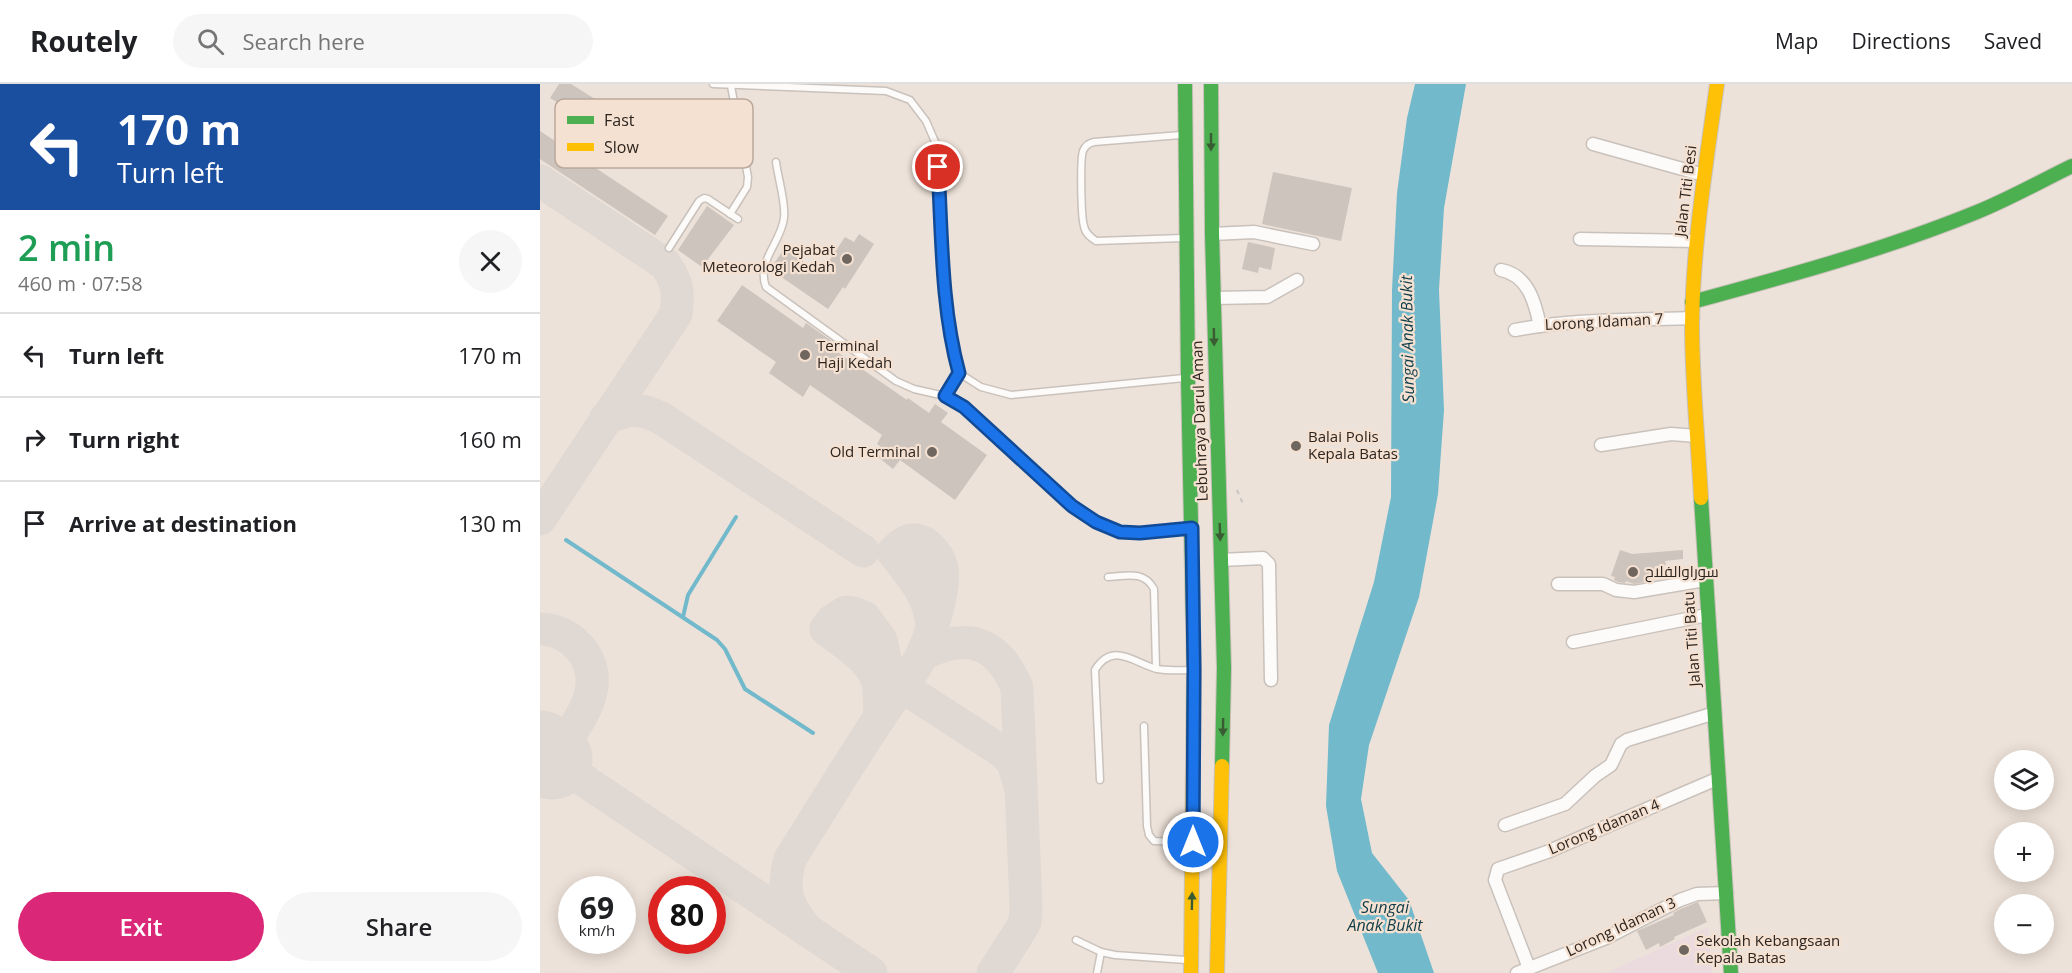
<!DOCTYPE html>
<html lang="en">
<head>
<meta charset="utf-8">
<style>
  :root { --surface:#fff; --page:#f6f6f6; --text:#202124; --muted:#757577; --line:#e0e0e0; --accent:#db2777 }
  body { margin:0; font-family:"Open Sans",Cairo,sans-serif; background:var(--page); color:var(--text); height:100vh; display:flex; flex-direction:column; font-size:22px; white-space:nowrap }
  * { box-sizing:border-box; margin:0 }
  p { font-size:20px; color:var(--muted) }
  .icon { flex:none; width:33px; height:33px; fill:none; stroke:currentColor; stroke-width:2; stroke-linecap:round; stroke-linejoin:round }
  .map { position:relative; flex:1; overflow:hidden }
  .side { display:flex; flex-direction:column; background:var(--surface); width:540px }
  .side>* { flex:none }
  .guide { background:#1a4fa0; color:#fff; overflow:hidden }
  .tools { position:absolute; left:1454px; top:666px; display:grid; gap:12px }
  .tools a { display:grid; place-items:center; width:60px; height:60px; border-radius:50%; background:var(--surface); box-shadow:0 3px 15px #0003; font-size:30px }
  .speed { position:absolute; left:18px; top:792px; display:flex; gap:12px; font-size:30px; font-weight:700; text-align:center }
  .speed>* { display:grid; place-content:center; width:78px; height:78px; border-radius:50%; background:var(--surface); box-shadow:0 3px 15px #0003; line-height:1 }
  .speed small { font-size:15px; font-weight:400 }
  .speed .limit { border:9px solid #d22; background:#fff; color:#111 }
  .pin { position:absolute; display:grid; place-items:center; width:51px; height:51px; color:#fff; margin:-26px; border:3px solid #fff; border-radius:50%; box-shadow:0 2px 6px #0007 }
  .me { position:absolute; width:66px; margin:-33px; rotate:0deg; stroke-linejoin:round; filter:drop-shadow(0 0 4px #0008) }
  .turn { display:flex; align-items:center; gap:21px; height:126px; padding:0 18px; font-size:27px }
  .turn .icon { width:78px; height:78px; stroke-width:2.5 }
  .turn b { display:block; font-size:42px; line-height:51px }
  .round { display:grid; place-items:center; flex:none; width:63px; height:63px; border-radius:32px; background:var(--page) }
  .head { display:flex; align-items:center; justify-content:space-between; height:102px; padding:0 18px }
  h1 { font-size:36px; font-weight:600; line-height:45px; color:#1e9e55 }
  .primary-button { display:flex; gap:12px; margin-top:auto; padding:12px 18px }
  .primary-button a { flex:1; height:69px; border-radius:36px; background:var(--accent); color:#fff; font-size:24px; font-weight:600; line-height:69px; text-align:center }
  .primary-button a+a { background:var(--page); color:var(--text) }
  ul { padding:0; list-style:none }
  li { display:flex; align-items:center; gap:18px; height:84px; padding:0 18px; border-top:2px solid var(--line) }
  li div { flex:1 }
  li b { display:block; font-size:22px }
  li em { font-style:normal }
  header { display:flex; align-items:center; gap:36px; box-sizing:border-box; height:84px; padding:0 30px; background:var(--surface); border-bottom:2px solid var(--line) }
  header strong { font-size:28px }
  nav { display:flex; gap:33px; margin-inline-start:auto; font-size:21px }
  .search { width:420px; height:54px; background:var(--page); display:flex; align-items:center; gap:15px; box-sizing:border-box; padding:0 21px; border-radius:33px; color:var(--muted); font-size:22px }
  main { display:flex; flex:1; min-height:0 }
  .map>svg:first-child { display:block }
  .education { fill:#ebdade }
  .water { fill:#72b9cb }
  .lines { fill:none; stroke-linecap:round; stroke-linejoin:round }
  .stream { stroke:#72b9cb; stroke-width:4 }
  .taxiway { stroke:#e0d9d3; stroke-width:33 }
  .runway { stroke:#e0d9d3; stroke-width:81 }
  .building { fill:#cdc4bd }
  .lane-casing { stroke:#c9c1bb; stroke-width:9 }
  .street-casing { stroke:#c9c1bb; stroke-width:15 }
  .fast-casing { stroke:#c9c1bb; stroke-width:16 }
  .slow-casing { stroke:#c9c1bb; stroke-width:16 }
  .path { stroke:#c7c4c1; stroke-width:2; stroke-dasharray:4.5 4.5; stroke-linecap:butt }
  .lane { stroke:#fcfbf9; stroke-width:6 }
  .street { stroke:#fcfbf9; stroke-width:12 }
  .fast { stroke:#4caf50; stroke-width:14 }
  .slow { stroke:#ffc107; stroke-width:14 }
  .oneway { fill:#395c33 }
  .route-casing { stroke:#114b97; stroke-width:15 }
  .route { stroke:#1a73e8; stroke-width:10 }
  .poi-dot { fill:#706660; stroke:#f5e1d1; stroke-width:2 }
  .labels { text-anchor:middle; stroke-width:4.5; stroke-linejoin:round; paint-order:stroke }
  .street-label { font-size:15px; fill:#2c241f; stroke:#f5e1d1 }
  .poi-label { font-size:15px; fill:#2c241f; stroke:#f5e1d1; text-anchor:start }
  .water-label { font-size:16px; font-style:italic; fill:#0e3d4a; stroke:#f5e1d1 }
  .key { fill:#f5e1d1; stroke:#b9a89c; stroke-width:1.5 }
  .key-label { font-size:16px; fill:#2c241f }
</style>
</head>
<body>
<header>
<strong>Routely</strong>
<div class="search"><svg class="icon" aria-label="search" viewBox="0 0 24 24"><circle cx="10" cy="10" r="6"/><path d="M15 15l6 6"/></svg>Search here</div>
<nav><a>Map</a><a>Directions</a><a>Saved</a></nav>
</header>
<main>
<section class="side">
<div class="guide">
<div class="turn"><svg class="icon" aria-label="left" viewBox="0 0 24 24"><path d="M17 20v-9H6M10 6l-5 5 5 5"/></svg><div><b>170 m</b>Turn left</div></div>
</div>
<div class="head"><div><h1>2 min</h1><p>460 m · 07:58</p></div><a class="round"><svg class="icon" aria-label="close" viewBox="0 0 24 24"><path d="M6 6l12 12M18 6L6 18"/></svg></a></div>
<ul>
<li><svg class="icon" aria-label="left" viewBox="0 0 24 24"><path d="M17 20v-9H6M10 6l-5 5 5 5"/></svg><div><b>Turn left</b></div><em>170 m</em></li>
<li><svg class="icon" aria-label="right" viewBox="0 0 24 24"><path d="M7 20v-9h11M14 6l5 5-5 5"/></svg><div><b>Turn right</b></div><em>160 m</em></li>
<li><svg class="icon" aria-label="arrive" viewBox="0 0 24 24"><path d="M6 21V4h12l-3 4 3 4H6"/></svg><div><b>Arrive at destination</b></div><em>130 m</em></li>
</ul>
<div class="primary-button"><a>Exit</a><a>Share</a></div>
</section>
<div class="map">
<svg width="1532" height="889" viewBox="0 0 1532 889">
  <rect width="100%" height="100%" fill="#ede2d9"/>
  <polygon class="education" points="1168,843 1172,889 1066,889"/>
  <polygon class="water" points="875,0 926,0 904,124 899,206 904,326 898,410 879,513 829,661 821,715 832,769 869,816 894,889 838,889 797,787 786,722 789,641 834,498 851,413 852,206 857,109 867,34"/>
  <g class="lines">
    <g class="stream">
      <polyline points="26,456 177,556 185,565 205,605 273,649"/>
      <polyline points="143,533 148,511 196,433"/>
    </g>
    <g class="taxiway">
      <path d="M0,97l125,83c13,19 14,27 11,50l-136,205"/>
      <path d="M65,335c24,-11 33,-12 56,-1l202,133"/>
      <path d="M306,528l8,1 10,4 17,23 4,19 -5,58c-1,-11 0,-23 -2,-34 -6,-24 -34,-39 -52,-54l6,-8z"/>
      <path d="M0,545c16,0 29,7 40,19 32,39 -6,79 -28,111l319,214"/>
      <path d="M383,570c44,-22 75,-13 94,34l9,219 -1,15 -7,12 -25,39"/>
      <polyline points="346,586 349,592 361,602 463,668 473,678 479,699"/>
      <path d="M268,847c-21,-26 -27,-39 -18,-72 30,-47 59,-96 90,-142 13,-21 34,-43 43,-65 8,-17 23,-66 19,-83 -2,-11 -12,-25 -22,-28 -12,-4 -18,3 -27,11 19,25 37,43 39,75"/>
    </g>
    <polyline class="runway" points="0,667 12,675"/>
  </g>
  <g class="building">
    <polygon points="19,0 31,0 55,15 49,24 44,21 38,31 10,14"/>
    <polygon points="0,47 128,132 115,151 0,75"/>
    <polygon points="733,88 812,104 801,157 722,140"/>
    <polygon points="167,122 194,141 162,183 138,166"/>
    <polygon points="319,150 334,160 305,205 303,203 288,225 237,190 240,186 233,181 244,165 281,189 305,153 314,158"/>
    <polygon points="708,158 735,164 731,186 719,183 718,189 702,185"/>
    <polygon points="202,201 263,244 266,239 296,260 293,265 367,316 368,314 389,329 395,320 408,329 401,338 447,371 415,416 360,376 353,385 338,373 344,365 337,360 342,351 270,301 263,313 229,289 236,278 177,237"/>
    <polygon points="1080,466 1092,470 1143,466 1143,475 1125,477 1126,481 1115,482 1110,497 1094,500 1086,497 1085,499 1078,498 1074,496 1075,493 1071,492"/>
    <polygon points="1158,818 1167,838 1134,853 1135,855 1120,863 1119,859 1106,866 1097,847 1134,831 1133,829 1143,824"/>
  </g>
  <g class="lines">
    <defs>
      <g id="lane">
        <polyline points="173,0 346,7 370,16 386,37 396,60 407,222 413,267 419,289 441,303 471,311 644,294"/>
        <path d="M641,51l-87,7c-5,1 -9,4 -11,9 -3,8 -2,66 1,75 1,7 6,11 12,15l87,-3"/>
        <path d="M236,78c2,16 10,41 8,56 -3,25 -28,43 -18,69l130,94 18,8 31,7 19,11 108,99 24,16 24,10 20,1 45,-5"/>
        <polyline points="190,130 207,103 208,93 191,2"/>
        <polyline points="129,164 159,117 164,114 168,115 198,135"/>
        <polyline points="405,312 419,289"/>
        <path d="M568,493c18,-1 36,-7 46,12l2,79"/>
        <polyline points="604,642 607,742 609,751 614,757 647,758"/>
        <path d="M560,696l-5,-110c18,-29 39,-7 62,-1 11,2 22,1 34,1"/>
        <polyline points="536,856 561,868 575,871 646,876"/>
        <polyline points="557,889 561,868"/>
      </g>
      <g id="street">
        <polyline points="1053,60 1164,91"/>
        <polyline points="672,150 714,148 773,160"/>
        <polyline points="1040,155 1156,157"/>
        <path d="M961,186c27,5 34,32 39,56"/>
        <polyline points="673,214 727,213 757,196"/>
        <path d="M975,246c58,-11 119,-10 178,-12"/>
        <polyline points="1061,361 1131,350 1157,352"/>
        <polyline points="681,476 723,474 729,480 731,596"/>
        <polyline points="1018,500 1063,500 1076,506 1094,508 1165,496"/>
        <polyline points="1033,558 1167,531"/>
        <polyline points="965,741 1025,720 1055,692 1071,681 1081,660 1087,656 1175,629"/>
        <polyline points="989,884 955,796 958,785 1007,768 1179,694"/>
        <polyline points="977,889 1066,854 1140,816 1157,810 1187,809"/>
      </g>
      <g id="fast">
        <polyline points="645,0 648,294 654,586 653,679"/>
        <polyline points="671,0 672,150 684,584 682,682"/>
        <path d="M1152,218c96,-26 192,-52 285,-90 32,-13 64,-31 95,-46"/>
        <polyline points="1161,414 1191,889"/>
      </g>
      <g id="slow">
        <path d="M1161,414c-3,-58 -9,-116 -9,-174 1,-80 14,-160 25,-240"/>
        <polyline points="651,889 653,679"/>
        <polyline points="677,889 682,682"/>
      </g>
    </defs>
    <use href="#lane" class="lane-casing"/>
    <use href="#street" class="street-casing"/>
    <use href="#fast" class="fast-casing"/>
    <use href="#slow" class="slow-casing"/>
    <polyline class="path" points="697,406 703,420"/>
    <use href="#lane" class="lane"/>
    <use href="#street" class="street"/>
    <use href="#fast" class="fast"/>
    <use href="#slow" class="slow"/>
  </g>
  <defs><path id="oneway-solid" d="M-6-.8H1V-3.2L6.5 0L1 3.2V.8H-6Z" transform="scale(1.5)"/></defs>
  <g class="oneway">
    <use href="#oneway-solid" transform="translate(671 58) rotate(90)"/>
    <use href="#oneway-solid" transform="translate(674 253) rotate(89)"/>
    <use href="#oneway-solid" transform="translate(680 448) rotate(88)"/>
    <use href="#oneway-solid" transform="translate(683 643) rotate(91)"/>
    <use href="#oneway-solid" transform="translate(652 817) rotate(-89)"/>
  </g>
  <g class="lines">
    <defs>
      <path id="route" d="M398,83c4,68 3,140 21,206l-14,23 19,11 108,99 24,16 24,10 20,1 52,-5 2,142 -1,172"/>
    </defs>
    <use href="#route" class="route-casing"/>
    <use href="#route" class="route"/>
  </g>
  <g class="poi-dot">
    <circle cx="307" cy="175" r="6"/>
    <circle cx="265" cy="271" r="6"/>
    <circle cx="756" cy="362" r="6"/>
    <circle cx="392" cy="368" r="6"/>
    <circle cx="1093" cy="488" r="6"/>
    <circle cx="1144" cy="866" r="6"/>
  </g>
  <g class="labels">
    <g class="street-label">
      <text transform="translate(1146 107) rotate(-83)" y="5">Jalan Titi Besi</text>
      <text transform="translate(1064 238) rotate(-3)" y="5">Lorong Idaman 7</text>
      <text transform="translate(660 337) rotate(-92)" y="5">Lebuhraya Darul Aman</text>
      <text transform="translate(1152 555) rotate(-94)" y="5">Jalan Titi Batu</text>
      <text transform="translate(1064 743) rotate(-23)" y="5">Lorong Idaman 4</text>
      <text transform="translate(1081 843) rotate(-25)" y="5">Lorong Idaman 3</text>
    </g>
    <g class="poi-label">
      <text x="295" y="171" text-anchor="end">Pejabat<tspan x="295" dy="17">Meteorologi Kedah</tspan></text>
      <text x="277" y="267">Terminal<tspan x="277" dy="17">Haji Kedah</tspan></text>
      <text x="768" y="358">Balai Polis<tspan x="768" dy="17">Kepala Batas</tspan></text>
      <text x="380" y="373" text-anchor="end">Old Terminal</text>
      <text x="1105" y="493">سوراوالفلاح</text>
      <text x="1156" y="862">Sekolah Kebangsaan<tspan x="1156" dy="17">Kepala Batas</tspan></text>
    </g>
    <g class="water-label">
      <text transform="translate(867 255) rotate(-91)" y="6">Sungai Anak Bukit</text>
      <text x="845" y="829">Sungai<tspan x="845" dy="18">Anak Bukit</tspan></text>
    </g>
  </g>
  <rect x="15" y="15" width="198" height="69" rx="9" class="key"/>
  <rect x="27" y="32" width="27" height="8" fill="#4caf50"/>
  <rect x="27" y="59" width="27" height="8" fill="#ffc107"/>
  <g class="key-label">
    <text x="64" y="42">Fast</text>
    <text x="64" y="69">Slow</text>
  </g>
</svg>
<div class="tools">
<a><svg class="icon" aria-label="layers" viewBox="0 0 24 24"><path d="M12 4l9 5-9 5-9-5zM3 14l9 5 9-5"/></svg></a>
<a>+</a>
<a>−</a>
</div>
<div class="speed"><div>69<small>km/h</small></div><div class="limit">80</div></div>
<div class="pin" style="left:398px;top:83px;background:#d93025"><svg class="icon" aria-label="arrive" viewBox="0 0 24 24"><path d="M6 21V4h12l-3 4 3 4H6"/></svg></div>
<svg class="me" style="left:653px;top:758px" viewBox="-20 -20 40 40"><circle r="17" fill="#1a73e8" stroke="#fff" stroke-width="3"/><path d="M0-11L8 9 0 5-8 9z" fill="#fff"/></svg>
</div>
</main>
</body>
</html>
